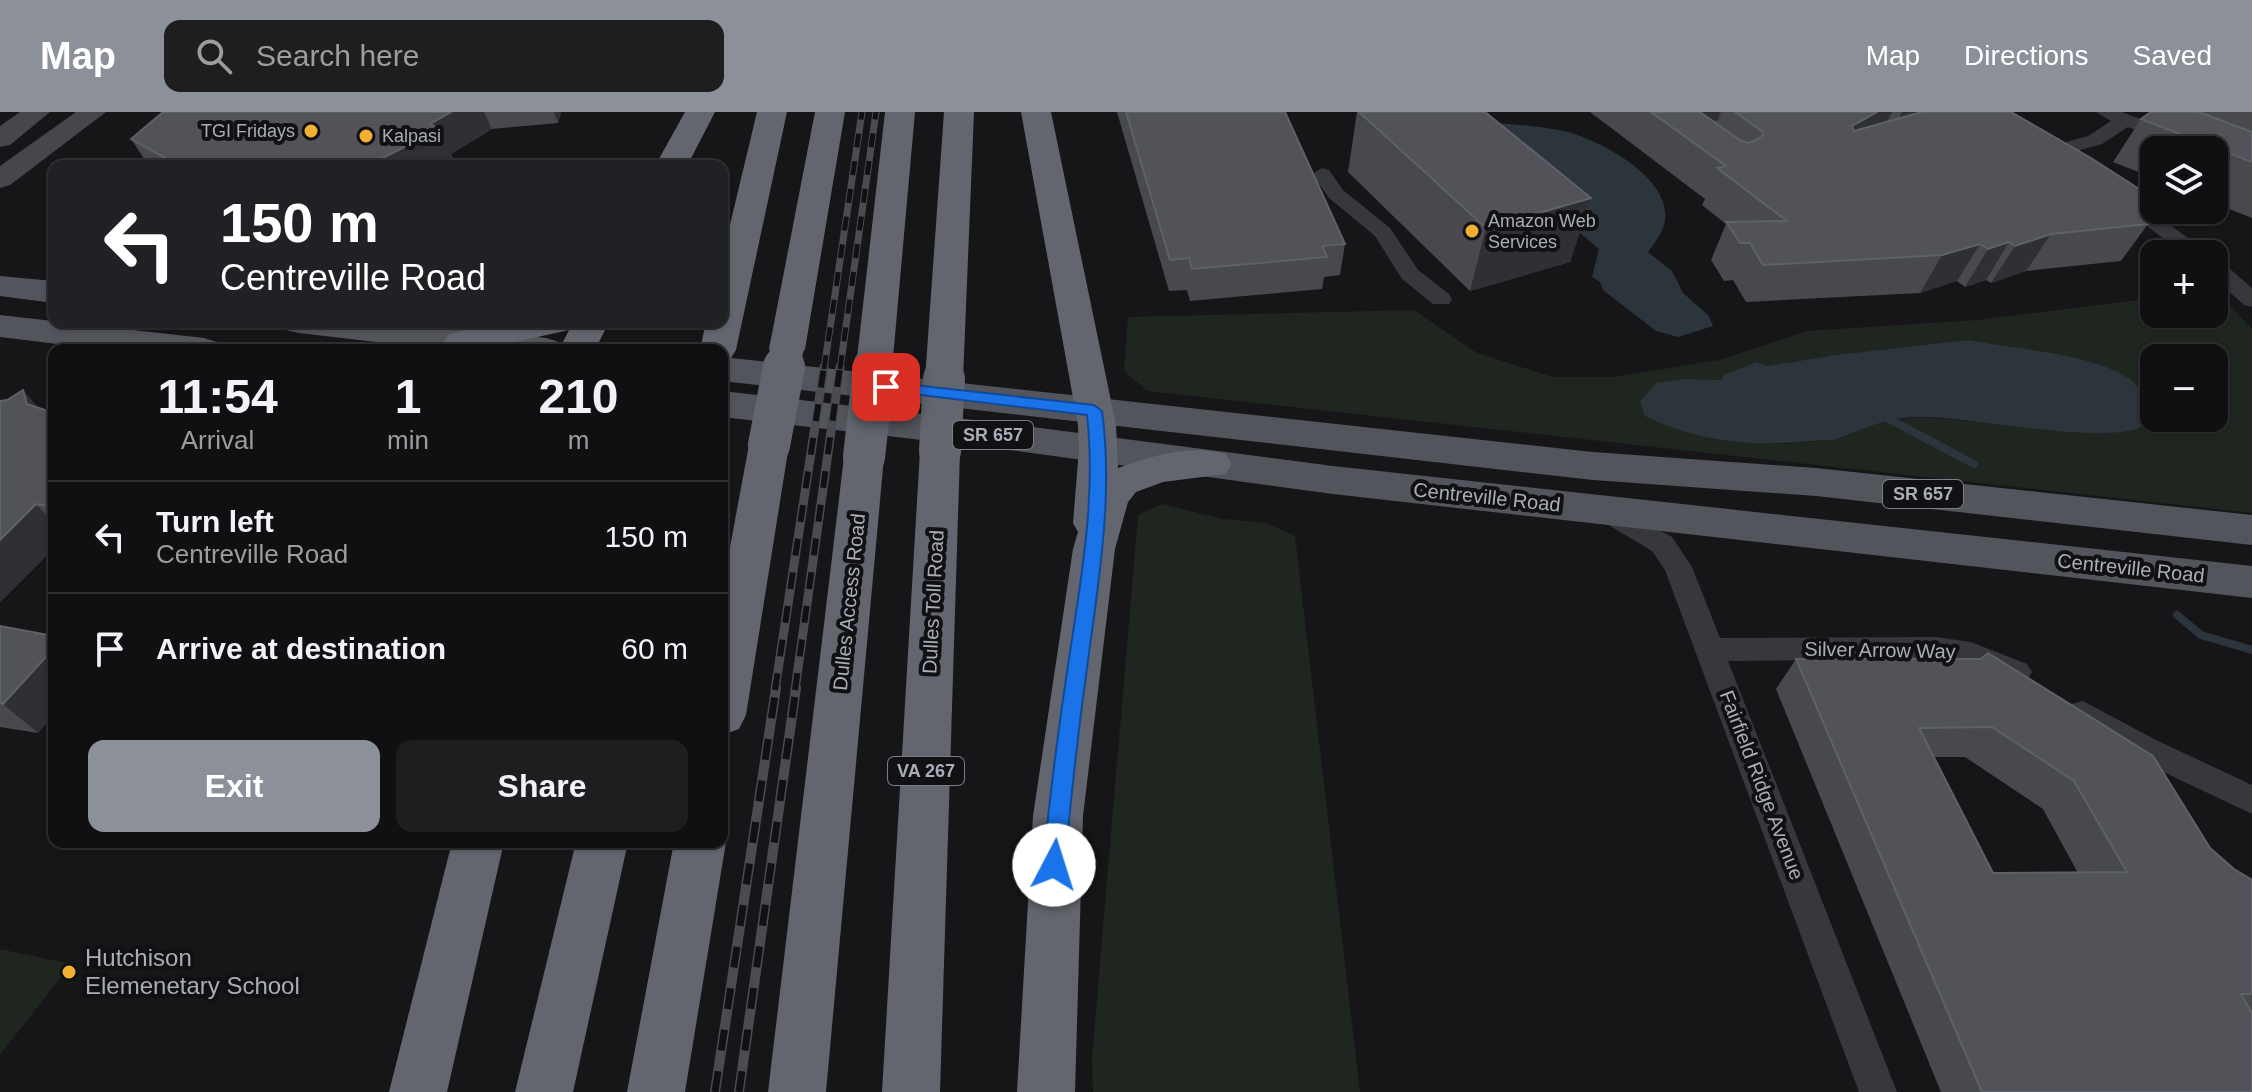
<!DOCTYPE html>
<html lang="en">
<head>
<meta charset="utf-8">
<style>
  :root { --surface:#101012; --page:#1e1e20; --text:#f1f3f6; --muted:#9c9d9f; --line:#303032; --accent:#8c9099 }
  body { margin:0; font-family:Helvetica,sans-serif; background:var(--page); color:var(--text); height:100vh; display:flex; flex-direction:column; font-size:30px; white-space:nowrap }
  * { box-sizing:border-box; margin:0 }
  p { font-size:26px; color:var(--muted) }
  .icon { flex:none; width:44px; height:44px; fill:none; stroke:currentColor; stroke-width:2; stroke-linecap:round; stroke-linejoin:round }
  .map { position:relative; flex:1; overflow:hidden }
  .side { position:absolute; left:48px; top:232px; width:680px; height:504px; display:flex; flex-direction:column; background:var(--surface); border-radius:16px; box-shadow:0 2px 6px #0004,0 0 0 2px var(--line) }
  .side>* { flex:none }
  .hud { position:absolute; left:48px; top:48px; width:680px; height:168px; border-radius:16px; box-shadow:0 2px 6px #0004,0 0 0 2px var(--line); background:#202124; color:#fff; overflow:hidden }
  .controls { position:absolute; left:2140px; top:24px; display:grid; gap:16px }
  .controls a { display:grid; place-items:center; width:88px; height:88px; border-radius:16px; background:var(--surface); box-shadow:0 2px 6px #0004,0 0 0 2px var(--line); font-size:40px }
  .pin { position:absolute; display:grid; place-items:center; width:68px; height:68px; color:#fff; margin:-34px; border-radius:16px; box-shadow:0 4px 12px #0006 }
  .me { position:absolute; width:88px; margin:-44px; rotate:5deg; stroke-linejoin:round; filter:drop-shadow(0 0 6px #0008) }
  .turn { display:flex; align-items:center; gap:28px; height:168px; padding:0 40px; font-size:36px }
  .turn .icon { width:104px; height:104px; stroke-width:2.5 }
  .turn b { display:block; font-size:56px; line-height:68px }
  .eta { display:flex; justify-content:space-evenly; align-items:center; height:136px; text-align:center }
  .eta b { font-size:48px; font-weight:800; line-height:56px }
  .action { display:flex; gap:16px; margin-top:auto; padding:16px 40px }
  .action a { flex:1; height:92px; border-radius:16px; background:var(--accent); color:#fff; font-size:32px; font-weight:800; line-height:92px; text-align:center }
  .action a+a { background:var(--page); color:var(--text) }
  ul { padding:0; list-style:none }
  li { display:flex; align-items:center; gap:24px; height:112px; padding:0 40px; border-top:2px solid var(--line) }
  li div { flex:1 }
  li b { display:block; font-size:30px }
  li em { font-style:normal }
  header { display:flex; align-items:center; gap:48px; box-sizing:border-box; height:112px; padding:0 40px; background:var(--accent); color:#fff }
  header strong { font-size:38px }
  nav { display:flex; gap:44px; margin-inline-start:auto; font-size:28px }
  .search { width:560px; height:72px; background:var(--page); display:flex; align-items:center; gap:20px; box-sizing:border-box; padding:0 28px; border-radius:16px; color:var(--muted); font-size:30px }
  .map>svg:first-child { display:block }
  .green { fill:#1e261f; fill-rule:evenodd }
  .water { fill:#2c353c }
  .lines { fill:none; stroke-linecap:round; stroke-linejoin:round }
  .stream { stroke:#2c353c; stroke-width:8 }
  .street { fill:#37383d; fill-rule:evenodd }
  .secondary { fill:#45474d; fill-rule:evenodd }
  .primary { fill:#53555c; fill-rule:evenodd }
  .highway { fill:#63666e; fill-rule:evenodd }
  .rail-far2-casing { stroke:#4a4c52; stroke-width:7 }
  .rail-far1-casing { stroke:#4a4c52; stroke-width:9 }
  .rail-casing { stroke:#4a4c52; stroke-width:10 }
  .rail-far2 { stroke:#111113; stroke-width:5; stroke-dasharray:14; stroke-linecap:butt }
  .rail-far1 { stroke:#111113; stroke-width:6; stroke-dasharray:17; stroke-linecap:butt }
  .rail { stroke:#111113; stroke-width:7; stroke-dasharray:21; stroke-linecap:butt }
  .highway-bridge-far1 { stroke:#63666e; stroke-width:33 }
  .highway-bridge { stroke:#63666e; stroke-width:42 }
  .wall { fill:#47494d; fill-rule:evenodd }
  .shaded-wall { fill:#2f3033 }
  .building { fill:#525359; stroke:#5f6168; stroke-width:2; fill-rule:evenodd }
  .route { fill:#1a73e8; stroke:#114b97; stroke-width:2 }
  .poi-dot { fill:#f2b134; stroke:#111113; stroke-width:3 }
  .labels { text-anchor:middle; stroke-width:8; stroke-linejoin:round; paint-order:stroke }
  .far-poi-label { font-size:18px; fill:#a8adb8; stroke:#111113; text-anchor:start }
  .shield { fill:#111113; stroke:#7b7e86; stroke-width:2 }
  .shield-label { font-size:18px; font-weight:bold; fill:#a8adb8 }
  .street-label { font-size:20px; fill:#a8adb8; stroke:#111113 }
  .near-poi-label { font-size:24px; fill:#a8adb8; stroke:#111113; text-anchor:start }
</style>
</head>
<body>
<header>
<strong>Map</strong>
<div class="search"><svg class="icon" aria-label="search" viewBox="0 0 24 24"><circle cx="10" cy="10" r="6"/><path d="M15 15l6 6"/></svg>Search here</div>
<nav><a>Map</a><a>Directions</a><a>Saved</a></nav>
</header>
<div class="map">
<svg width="2252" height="980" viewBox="0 0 2252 980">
  <rect width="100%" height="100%" fill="#161618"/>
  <g class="green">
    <path d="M2214,185l10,2 28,30v184l-1105,-122 -23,-20 4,-54 286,-7 63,43 76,24h61l105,-17 88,-29 170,-11 177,-22v16h60zM1968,228c60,11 145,15 186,65v-47h60v60h-60v-8l-3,9 -44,13 -189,-15 -46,6 -31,15 -55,6 -50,-2 -50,-63 36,1 3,-6 32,-12 11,4 67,-11z"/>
    <polygon points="1162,392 1223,407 1266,411 1295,424 1360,980 1093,980 1092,946 1138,403"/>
    <polygon points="0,837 71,852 0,943"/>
  </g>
  <g class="water">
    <path d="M1490,11c25,1 49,3 74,8 36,9 112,48 100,94 -3,10 -10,19 -16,27l24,19 11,22 26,23 4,10 -35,11 -22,-6 -53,-41 -3,-8 -8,-5 7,-28 -69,-58z"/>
    <path d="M1968,228c45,9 123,13 160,38 10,7 18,18 26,27 -1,9 -3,16 -11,21 -39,21 -175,-11 -225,-9 -31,1 -48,9 -76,20 -8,4 -21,3 -30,4 -58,6 -114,1 -167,-25l-5,-14 16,-19 30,-4 35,1 4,-6 32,-12 11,4 67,-11z"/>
  </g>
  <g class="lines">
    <g class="stream">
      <polyline points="1889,307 1974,352"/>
      <polyline points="2177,503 2201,523 2252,538"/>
    </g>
    <g class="street">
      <polygon points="2096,0 2122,0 2211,34 2214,38 2186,38 2128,15 2102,32 2052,46 2045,44 2042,40 2045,36 2088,24 2111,9"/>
      <polygon points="1322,56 1329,58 1343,78 1390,116 1418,158 1449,182 1452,187 1449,192 1433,192 1402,167 1375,124 1329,86 1312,62"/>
      <polygon points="2118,77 2125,79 2209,142 2184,142 2111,87 2108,83"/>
      <polygon points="2214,148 2222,150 2252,176 2252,195 2244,193 2214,166"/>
      <polygon points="1606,390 1672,425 1692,455 1720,526 1936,525 1971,530 2027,552 2032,560 2027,568 2017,572 1968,552 1936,547 1728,549 1897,980 1859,980 1665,458 1652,439 1597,406 1593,399 1597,392"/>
      <polygon points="2083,589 2156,628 2252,673 2252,702 2134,646 2072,610 2068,601 2072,592"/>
    </g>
    <g class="secondary">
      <polygon points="20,0 50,0 10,33 0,35 0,14"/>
      <polygon points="76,0 106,0 10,73 0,76 0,54"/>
    </g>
    <g class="primary">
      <polygon points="0,164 54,169 54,191 0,184"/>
      <polygon points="0,203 204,226 217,230 222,238 107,238 0,225"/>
      <polygon points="281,210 399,210 546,226 559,230 564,238 445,238 299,221 286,218"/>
      <polygon points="722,245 1593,340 1816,356 2252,403 2252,433 1816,384 1593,368 722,269"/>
      <polygon points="722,279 1017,313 1333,354 2252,454 2252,486 1333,382 1017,339 722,305"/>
    </g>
    <g class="highway">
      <polygon points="685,0 715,0 687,54 655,54"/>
      <polygon points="757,0 787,0 736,238 731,246 722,249 722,238 700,238 706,210 722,210 722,146"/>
      <polygon points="815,0 845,0 805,237 800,245 787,249 774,245 769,237"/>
      <polygon points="885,0 915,0 893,246 888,254 875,258 862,254 857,246"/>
      <polygon points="944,0 974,0 963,267 957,276 944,279 931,276 925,267"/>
      <path d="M1021,0h30l65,313 2,43c33,-12 73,-24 108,-14l6,10 -6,10 -63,8 -27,10 -8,10 -13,47 -32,267 -8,276h-58l16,-276 40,-267 5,-17 -5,-9 6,-74 -1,-24z"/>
      <polygon points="503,210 609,210 595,238 559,238 569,218 478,238 449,238 444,230 449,222"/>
      <polygon points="769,320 783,323 789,333 746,603 739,617 722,623 722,478 749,333 755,323"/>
      <polygon points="940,325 954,329 960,339 940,980 882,980 920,339 926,329"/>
      <polygon points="864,331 878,335 884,345 826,980 768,980 844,345 850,335"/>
      <polygon points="722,722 726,730 685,980 627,980 674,730 722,730"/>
      <polygon points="452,730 504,730 447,980 389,980"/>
      <polygon points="576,730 628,730 573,980 515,980"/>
    </g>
    <defs>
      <g id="rail-far2">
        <polyline points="824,257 862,0"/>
        <polyline points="840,257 876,0"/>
      </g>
      <g id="rail-far1">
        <polyline points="775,578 824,255"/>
        <polyline points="795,578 840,255"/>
      </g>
      <g id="rail">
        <polyline points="715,980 776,576"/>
        <polyline points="739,980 796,576"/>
      </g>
    </defs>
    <use href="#rail-far2" class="rail-far2-casing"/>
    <use href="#rail-far1" class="rail-far1-casing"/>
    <use href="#rail" class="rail-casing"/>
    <use href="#rail-far2" class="rail-far2"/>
    <use href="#rail-far1" class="rail-far1"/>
    <use href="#rail" class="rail"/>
    <g class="highway-bridge-far1">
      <polyline points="783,257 787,237"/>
      <polyline points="874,257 875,246"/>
    </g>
    <g class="highway-bridge">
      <polyline points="769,333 784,255"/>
      <polyline points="940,339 944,267"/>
      <polyline points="864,345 874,255"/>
    </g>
  </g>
  <g class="wall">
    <polygon points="163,0 561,0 558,11 492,17 451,42 455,50 448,54 149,54 131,27"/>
    <polygon points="1117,0 1285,0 1345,132 1340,163 1324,165 1322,177 1190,189 1187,178 1169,179"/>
    <polygon points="1357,0 1485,0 1591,86 1570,150 1470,179 1348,60"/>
    <polygon points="1590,0 2011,0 2148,112 2121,149 2026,159 1991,171 1986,168 1965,175 1957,169 1920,181 1746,190 1733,168 1724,169 1711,148 1726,112 1702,93 1705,87"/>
    <polygon points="2151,0 2252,0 2252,106 2214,91 2214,38 2154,38 2154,66 2113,50 2141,7"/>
    <polygon points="23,278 38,296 54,301 54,436 0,490"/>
    <polygon points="0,514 38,621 0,615"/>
    <path d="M1796,547h185l253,210 18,11v212h-311l-165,-403zM1934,645h31l78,52 35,64h-85z"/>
  </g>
  <g class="shaded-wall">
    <polygon points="451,0 484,0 492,17 451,42 455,50 448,54 367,54 430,12"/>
    <polygon points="554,0 561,0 558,11"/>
    <polygon points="1697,0 1721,0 1718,8 1692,15"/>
    <polygon points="1877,0 1892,0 1880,24 1834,51 1852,14"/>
    <polygon points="1902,0 1922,0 1894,16"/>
    <polygon points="1591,86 1570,150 1470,179 1486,116"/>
    <polygon points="2051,122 2026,159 1991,171 2015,134"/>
    <polygon points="2009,130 1986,168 1965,175 1988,137"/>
    <polygon points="1980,132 1957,169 1920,181 1942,143"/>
    <polygon points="23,278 51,310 27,292"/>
    <polygon points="36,392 54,411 54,436 0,490 0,428"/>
    <polygon points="54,536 54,603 38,621 3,592"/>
  </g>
  <g class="building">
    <polygon points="163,0 451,0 430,12 440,17 367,54 169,54 161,50 167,47 131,27"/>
    <polygon points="1126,0 1285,0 1345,132 1322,134 1327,145 1192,157 1189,146 1170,148"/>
    <polygon points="1359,0 1485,0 1591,86 1486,116"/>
    <polygon points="1651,0 1700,0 1741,29 1749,31 1762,25 1763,20 1735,0 1877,0 1852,14 1854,19 1922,0 2011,0 2091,46 2150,84 2148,112 2051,122 2015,134 2009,130 1988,137 1980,132 1942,143 1763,153 1750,131 1740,131 1726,110 1787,109 1717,56 1726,54"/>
    <polygon points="2151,0 2199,0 2252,20 2252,50 2141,7"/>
    <polygon points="23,278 27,292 54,301 54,395 36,392 0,428 0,289 7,288"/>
    <polygon points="0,514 54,524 54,536 3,592 0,591"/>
    <path d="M1988,541l165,103 57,92 24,21 18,11v114h-11l11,19v79h-270l-186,-433h185zM1992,615l82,54 53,91 -134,1 -74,-145z"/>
  </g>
  <path class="route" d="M886,270l208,23 8,6c11,80 -2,162 -13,242 -10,71 -18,141 -24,212l-3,7 -8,3 -7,-3 -4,-7c7,-71 16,-142 27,-213 12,-78 26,-158 17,-237l-207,-25v-7z"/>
  <g class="poi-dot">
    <circle cx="311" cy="19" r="8"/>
    <circle cx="366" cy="24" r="8"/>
    <circle cx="1472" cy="119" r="8"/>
    <circle cx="69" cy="860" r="8"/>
  </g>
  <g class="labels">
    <g class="far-poi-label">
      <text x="295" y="25" text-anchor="end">TGI Fridays</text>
      <text x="382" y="30">Kalpasi</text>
      <text x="1488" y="115">Amazon Web<tspan x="1488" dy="21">Services</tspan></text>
    </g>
    <g class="shield">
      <rect x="953" y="309" width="80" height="28" rx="6"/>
      <rect x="1883" y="368" width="80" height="28" rx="6"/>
      <rect x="888" y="645" width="76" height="28" rx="6"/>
    </g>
    <g class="shield-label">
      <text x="993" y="329">SR 657</text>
      <text x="1923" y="388">SR 657</text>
      <text x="926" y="665">VA 267</text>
    </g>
    <g class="street-label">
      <text transform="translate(1487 385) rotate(6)" y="7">Centreville Road</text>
      <text transform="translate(2131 456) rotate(6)" y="7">Centreville Road</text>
      <text transform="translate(849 490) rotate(-84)" y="7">Dulles Access Road</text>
      <text transform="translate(933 490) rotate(-87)" y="7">Dulles Toll Road</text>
      <text transform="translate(1880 538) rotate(1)" y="7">Silver Arrow Way</text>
      <text transform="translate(1762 673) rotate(69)" y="7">Fairfield Ridge Avenue</text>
    </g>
    <g class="near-poi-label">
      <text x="85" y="854">Hutchison<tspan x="85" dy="28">Elemenetary School</tspan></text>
    </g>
  </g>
</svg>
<div class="controls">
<a><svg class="icon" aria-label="layers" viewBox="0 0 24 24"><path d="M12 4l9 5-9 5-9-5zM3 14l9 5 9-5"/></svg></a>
<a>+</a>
<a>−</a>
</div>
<div class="pin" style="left:886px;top:275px;background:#d93025"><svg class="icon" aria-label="arrive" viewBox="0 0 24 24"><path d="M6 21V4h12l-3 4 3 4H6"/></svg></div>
<svg class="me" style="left:1054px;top:753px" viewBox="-20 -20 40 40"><circle r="19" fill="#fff"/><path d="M0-13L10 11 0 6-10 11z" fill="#1a73e8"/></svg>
<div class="hud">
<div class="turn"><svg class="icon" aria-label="left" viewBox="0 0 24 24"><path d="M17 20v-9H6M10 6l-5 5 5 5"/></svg><div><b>150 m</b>Centreville Road</div></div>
</div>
<section class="side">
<div class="eta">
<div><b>11:54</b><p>Arrival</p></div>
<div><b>1</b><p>min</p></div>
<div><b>210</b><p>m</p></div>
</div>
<ul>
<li><svg class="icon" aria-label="left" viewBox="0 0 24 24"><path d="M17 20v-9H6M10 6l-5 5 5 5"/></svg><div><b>Turn left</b><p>Centreville Road</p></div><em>150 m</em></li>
<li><svg class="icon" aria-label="arrive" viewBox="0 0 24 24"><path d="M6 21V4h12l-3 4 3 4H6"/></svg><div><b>Arrive at destination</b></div><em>60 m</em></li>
</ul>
<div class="action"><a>Exit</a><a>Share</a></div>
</section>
</div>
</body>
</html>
